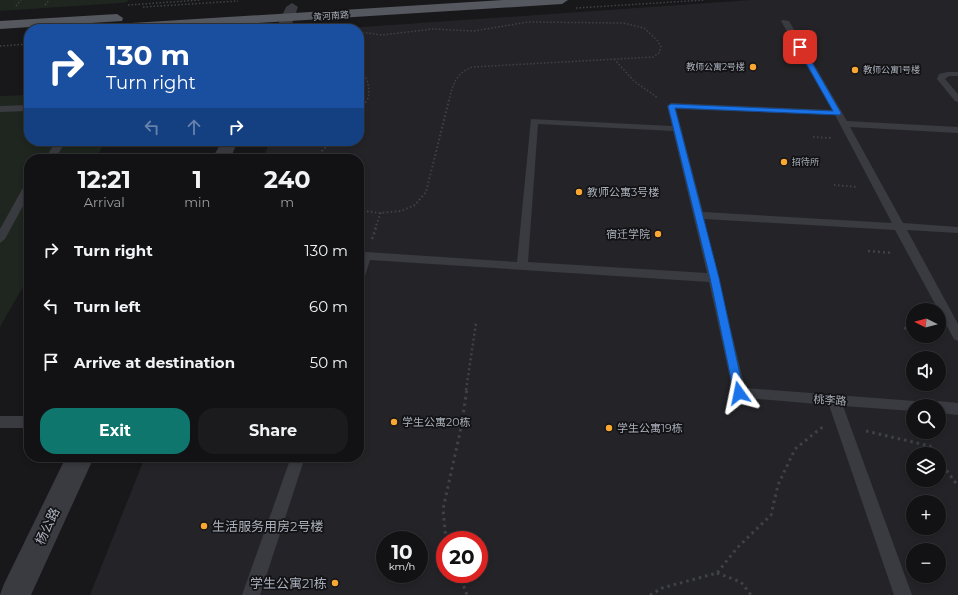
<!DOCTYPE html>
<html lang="en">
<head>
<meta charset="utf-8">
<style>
  :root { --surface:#121214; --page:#1b1b1d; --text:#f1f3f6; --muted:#9c9ea0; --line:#313234; --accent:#0f766e }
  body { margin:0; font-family:Montserrat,"Noto Sans SC",sans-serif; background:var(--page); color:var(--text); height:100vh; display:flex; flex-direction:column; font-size:15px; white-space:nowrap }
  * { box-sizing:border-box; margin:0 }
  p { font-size:13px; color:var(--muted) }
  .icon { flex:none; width:22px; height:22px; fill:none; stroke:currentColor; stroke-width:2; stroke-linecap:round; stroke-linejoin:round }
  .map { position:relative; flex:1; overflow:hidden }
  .panel { position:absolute; left:24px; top:154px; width:340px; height:308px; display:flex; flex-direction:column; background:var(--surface); border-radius:16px; box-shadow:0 2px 6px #0003,0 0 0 1px var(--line) }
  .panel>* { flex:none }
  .hud { position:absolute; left:24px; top:24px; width:340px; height:122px; border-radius:16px; box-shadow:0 2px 6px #0003,0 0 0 1px var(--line); background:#1a4fa0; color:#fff; overflow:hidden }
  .needle { width:26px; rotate:276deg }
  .fabs { position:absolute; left:906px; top:303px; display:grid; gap:8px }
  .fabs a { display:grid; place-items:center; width:40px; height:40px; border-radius:50%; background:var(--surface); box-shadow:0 2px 6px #0003,0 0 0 1px var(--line); font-size:20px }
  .speed { position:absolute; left:376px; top:531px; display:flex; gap:8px; font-size:20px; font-weight:700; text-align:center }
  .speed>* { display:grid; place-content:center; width:52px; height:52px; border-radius:50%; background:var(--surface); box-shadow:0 2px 6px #0003,0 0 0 1px var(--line); line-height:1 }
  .speed small { font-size:10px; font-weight:400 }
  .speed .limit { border:6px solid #d22; background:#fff; color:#111 }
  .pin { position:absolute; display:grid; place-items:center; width:34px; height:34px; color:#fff; margin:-17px; border-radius:8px; box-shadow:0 2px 6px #0006 }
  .me { position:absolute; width:44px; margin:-22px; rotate:348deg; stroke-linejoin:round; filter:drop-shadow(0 0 3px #0008) }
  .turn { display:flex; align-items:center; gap:14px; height:84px; padding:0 16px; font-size:18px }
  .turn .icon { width:52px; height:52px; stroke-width:2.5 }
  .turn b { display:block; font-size:28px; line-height:34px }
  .lanes { display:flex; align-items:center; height:38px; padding:0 16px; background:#0003; justify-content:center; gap:20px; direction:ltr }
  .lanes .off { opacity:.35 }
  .eta { display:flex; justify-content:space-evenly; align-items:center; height:68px; text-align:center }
  .eta b { font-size:24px; font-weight:700; line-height:28px }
  .button { display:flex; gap:8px; margin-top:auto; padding:8px 16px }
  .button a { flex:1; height:46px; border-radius:16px; background:var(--accent); color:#fff; font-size:16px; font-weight:700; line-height:46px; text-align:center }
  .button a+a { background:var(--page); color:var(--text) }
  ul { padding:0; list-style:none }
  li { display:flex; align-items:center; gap:12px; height:56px; padding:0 16px }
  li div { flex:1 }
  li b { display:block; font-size:15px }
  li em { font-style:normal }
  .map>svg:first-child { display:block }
  .built { fill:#242428; fill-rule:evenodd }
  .green { fill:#1e261f }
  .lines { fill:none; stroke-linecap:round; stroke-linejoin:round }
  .path-far3 { stroke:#3f4247; stroke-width:1.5; stroke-dasharray:1.5 2; stroke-linecap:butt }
  .path-far2 { stroke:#3f4247; stroke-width:2; stroke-dasharray:1.5 2.5; stroke-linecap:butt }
  .path-far1 { stroke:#3f4247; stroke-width:2.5; stroke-dasharray:2 3; stroke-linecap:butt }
  .path { stroke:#3f4247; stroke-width:3; stroke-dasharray:2.5 4; stroke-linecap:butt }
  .service { fill:#393b40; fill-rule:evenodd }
  .minor { fill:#393b40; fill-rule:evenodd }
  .primary { fill:#55585f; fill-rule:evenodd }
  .route { fill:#1a73e8; stroke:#114b97 }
  .poi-dot { fill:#faa831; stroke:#131316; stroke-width:1.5 }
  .labels { text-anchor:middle; stroke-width:3.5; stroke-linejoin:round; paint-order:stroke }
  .far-street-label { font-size:9px; fill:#aab0bb; stroke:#131316 }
  .far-poi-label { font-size:9px; fill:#aab0bb; stroke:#131316; text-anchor:start }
  .poi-label { font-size:11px; fill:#aab0bb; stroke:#131316; text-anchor:start }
  .street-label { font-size:11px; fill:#aab0bb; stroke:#131316 }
  .near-street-label { font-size:13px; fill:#aab0bb; stroke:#131316 }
  .near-poi-label { font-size:13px; fill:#aab0bb; stroke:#131316; text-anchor:start }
</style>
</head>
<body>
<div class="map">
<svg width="958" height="595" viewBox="0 0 958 595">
  <rect width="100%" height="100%" fill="#18181b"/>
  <path class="built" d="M751,0h207v595h-868l55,-138h214v-298h-96l7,-18h89v-112h-25zM913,310h26v26h-26zM913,358h26v26h-26zM913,406h26v26h-26zM913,454h26v26h-26zM913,502h26v26h-26zM385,540h34v34h-34zM445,540h34v34h-34zM913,550h26v26h-26z"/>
  <g class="green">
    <polygon points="0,0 128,0 127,2 120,3 0,11"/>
    <polygon points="29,95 29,141 106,141 95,159 29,159 29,276 0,327 0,96"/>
  </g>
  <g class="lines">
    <g class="path-far3">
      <polyline points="45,5 49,0"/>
      <polyline points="128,5 201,0"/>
      <polyline points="16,6 21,0"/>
      <polyline points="143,7 238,1"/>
      <polyline points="576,8 705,0"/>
      <path d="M359,32l23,3 51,-6 41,2 54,-9 95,1 21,5 13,12 4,7 -2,6 -6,4 -180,10c-17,5 -21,19 -24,34"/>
      <polyline points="0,46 29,44"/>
      <polyline points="614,59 634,81 658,98"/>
      <path d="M359,75l7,3c3,8 4,15 1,23"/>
    </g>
    <g class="path-far2">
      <polyline points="359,113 367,100"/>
      <polyline points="813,137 832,138"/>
      <polyline points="320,159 322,151 331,141"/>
      <polyline points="834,185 858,187"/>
      <polyline points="359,210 379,213 401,211 415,205 426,192 449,100"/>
      <polyline points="375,229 381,212"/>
    </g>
    <g class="path-far1">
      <polyline points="372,239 376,228"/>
      <polyline points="868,251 893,253"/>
      <polyline points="904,328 913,329"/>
      <polyline points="466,390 476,323"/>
    </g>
    <g class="path">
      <polyline points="866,431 930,446 935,454"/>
      <polyline points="939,460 958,486"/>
      <polyline points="446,540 443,509 461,428 467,389"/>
      <polyline points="717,573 741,582 751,595"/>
      <polyline points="459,574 467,595"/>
      <polyline points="650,595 662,588 717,573 737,548 771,515 778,485 795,449 821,428 824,428"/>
    </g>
    <g class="service">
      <path d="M783,20l6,1 58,100 111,6v6l-108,-6 53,96 55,4v6l-51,-3 51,94v17l-4,-2 -59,-109 -191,-11 41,169 182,14 2,4h-16v5l-70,-5 69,189h-18l-65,-190 -95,-8 -25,-115 -339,-22 -5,16 -6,4v-20l3,-7 4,-1 151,10 14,-143 141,7 -5,-20 4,-3 161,7 -51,-89zM676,109l159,6 57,108 -189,-11zM538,124l135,7 34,142 -179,-11z"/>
      <polygon points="948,72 958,72 958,76 949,76 945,79 958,94 958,102 955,101 937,79 939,74"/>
      <polygon points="29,105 29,111 0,112 0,106"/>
      <polygon points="56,141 66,141 55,159 45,159"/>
      <polygon points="29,183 29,195 5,239 0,243 0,229 24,186"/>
      <polygon points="939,401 958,403 958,415 939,413 939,406 933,406 934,403"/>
      <rect x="0" y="416" width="29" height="12"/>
      <polygon points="291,457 305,457 260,595 242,595"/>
    </g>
    <g class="minor">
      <polygon points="292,3 298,7 290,29 276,29 286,7"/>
      <polygon points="222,141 238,141 230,159 212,159"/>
      <polygon points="66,457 94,457 31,595 0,595 4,584"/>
    </g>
    <g class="primary">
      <polygon points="503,0 568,0 562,4 162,29 92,29 94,26 99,25"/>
      <polygon points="117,14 123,18 122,21 0,29 0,21"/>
    </g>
  </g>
  <polygon class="route" points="800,46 803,47 841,113 840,115 675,108 719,278 744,393 739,398 734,393 710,278 668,106 671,104 833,111 797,47"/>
  <g class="poi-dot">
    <circle cx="753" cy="67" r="4"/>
    <circle cx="855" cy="70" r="4"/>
    <circle cx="784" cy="162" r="4"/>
    <circle cx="579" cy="192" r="4"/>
    <circle cx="658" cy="234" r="4"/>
    <circle cx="394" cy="422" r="4"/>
    <circle cx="609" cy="428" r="4"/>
    <circle cx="204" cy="526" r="4"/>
    <circle cx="335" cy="583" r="4"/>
  </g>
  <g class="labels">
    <g class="far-street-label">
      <text transform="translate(331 16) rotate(-4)" y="3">黄河南路</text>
    </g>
    <g class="far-poi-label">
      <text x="745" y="70" text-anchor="end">教师公寓2号楼</text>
      <text x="863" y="73">教师公寓1号楼</text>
      <text x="792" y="165">招待所</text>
    </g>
    <g class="poi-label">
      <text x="587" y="196">教师公寓3号楼</text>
      <text x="650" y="238" text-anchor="end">宿迁学院</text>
      <text x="402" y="426">学生公寓20栋</text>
      <text x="617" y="432">学生公寓19栋</text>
    </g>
    <g class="street-label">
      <text transform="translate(830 400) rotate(4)" y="4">桃李路</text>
    </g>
    <g class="near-street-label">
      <text transform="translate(47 526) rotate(-65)" y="5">杨公路</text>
    </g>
    <g class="near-poi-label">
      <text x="212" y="531">生活服务用房2号楼</text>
      <text x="327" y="588" text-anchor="end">学生公寓21栋</text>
    </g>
  </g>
</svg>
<div class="fabs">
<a><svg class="needle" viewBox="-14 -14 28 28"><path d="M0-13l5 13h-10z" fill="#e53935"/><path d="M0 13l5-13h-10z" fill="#9c9ea0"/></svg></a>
<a><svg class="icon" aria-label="sound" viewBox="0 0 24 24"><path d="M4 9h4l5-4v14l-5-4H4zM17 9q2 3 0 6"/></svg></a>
<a><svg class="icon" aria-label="search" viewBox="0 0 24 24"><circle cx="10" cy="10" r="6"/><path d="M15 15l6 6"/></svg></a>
<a><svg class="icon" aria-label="layers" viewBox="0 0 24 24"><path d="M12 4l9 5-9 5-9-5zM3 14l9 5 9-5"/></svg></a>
<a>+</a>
<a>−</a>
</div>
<div class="speed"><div>10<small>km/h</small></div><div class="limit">20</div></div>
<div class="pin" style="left:800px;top:47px;background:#d93025"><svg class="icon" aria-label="arrive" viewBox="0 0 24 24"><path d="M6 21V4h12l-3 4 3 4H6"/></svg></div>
<svg class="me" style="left:739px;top:393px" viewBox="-20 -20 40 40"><path d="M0-17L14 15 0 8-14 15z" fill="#1a73e8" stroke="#fff" stroke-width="4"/></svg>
<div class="hud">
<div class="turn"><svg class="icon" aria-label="right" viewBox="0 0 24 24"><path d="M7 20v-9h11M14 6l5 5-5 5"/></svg><div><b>130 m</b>Turn right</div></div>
<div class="lanes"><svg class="icon off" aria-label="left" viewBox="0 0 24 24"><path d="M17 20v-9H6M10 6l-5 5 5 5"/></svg><svg class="icon off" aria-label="ahead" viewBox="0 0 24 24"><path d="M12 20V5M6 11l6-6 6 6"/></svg><svg class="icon" aria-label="right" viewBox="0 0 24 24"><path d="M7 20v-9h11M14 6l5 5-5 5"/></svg></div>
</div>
<section class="panel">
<div class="eta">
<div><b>12:21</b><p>Arrival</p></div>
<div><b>1</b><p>min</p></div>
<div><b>240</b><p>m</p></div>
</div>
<ul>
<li><svg class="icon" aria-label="right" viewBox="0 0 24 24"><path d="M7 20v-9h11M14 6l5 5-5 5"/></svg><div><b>Turn right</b></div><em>130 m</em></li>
<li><svg class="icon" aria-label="left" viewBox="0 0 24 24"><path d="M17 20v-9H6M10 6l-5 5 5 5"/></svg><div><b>Turn left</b></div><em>60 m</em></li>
<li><svg class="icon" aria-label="arrive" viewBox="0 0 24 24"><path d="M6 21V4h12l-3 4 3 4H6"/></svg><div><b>Arrive at destination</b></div><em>50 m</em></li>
</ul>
<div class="button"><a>Exit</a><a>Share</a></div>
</section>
</div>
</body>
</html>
